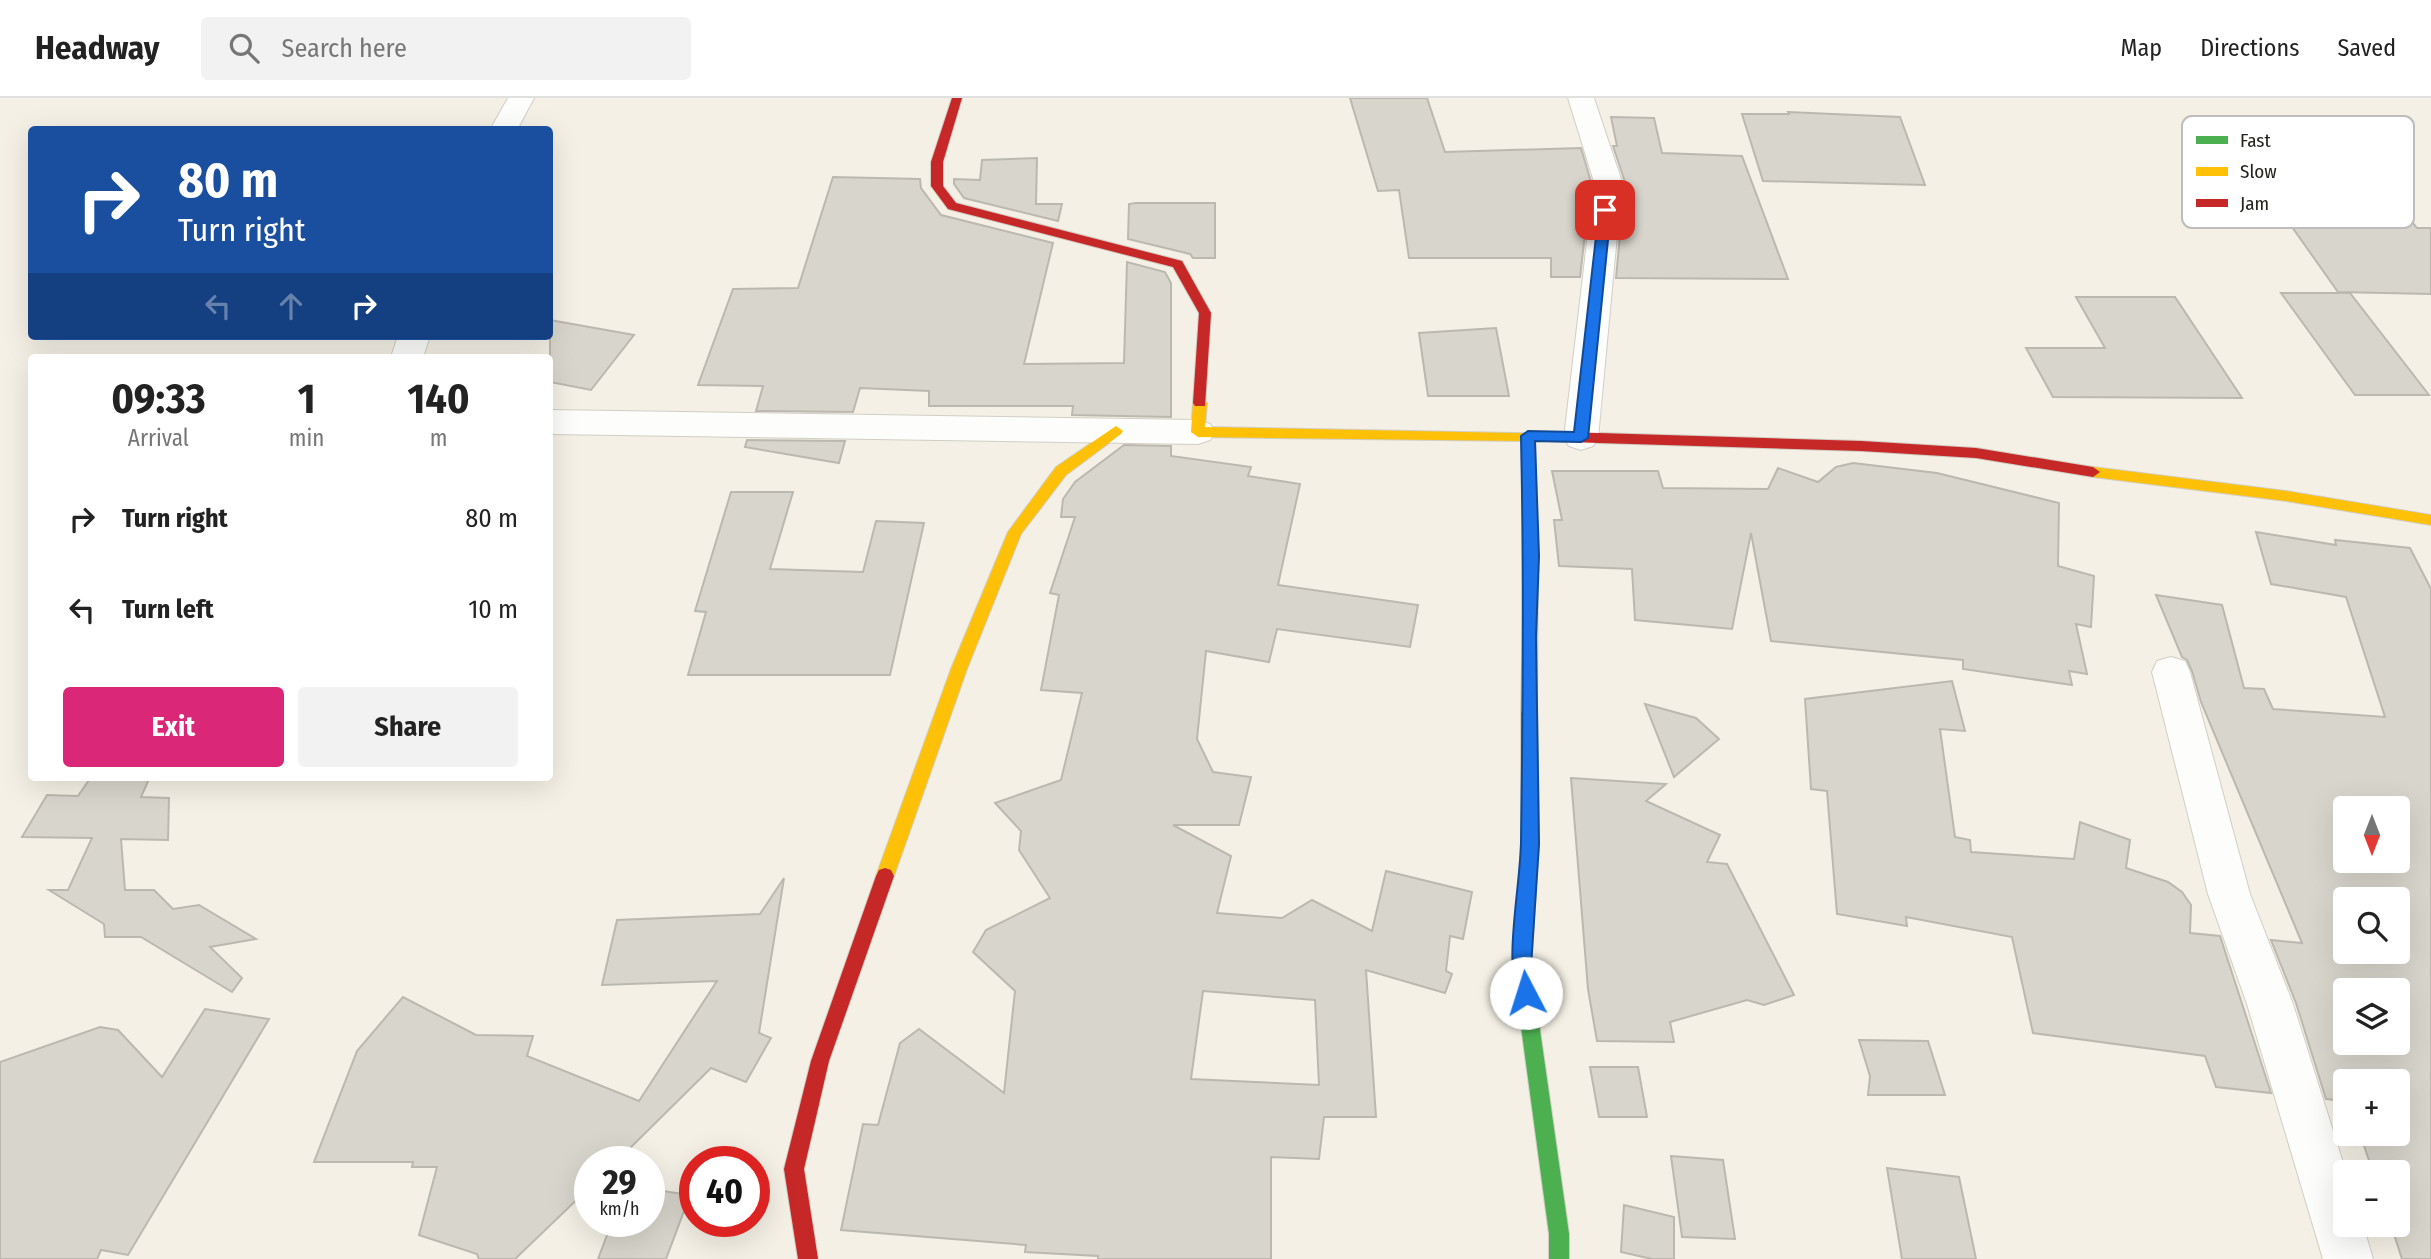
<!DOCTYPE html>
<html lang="en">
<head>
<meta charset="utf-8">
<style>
  :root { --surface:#fff; --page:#f2f2f2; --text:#222; --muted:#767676; --line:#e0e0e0; --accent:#db2777 }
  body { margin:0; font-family:"Fira Sans Condensed",sans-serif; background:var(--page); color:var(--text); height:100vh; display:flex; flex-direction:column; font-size:26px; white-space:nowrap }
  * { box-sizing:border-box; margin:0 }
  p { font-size:23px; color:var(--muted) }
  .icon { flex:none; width:38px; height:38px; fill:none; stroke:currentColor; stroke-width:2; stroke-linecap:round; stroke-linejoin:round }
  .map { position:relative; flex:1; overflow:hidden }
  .sheet { position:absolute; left:28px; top:256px; width:525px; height:427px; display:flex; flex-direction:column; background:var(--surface); border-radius:7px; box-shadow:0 7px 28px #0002 }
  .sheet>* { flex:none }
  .hud { position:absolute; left:28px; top:28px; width:525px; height:214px; border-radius:7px; box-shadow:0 7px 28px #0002; background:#1a4fa0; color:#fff; overflow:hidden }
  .needle { width:46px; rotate:180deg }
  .buttons { position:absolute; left:2333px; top:698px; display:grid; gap:14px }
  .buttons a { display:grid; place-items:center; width:77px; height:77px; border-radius:7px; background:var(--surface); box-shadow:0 7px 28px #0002; font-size:35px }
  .speed { position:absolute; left:574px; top:1048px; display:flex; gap:14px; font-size:35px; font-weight:700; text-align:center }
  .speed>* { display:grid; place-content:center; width:91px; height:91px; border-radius:50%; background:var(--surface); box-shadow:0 7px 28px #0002; line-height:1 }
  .speed small { font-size:18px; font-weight:400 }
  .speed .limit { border:10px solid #d22; background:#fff; color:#111 }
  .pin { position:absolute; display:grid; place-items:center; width:60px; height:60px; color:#fff; margin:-30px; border-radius:14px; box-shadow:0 4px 10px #0006 }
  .me { position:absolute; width:77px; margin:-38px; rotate:355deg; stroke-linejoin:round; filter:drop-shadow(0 0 5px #0008) }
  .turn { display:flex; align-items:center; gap:24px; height:147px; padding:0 35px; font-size:32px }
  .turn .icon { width:91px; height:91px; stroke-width:2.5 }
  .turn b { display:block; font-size:49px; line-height:60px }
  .lanes { display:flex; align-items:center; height:66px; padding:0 35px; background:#0003; justify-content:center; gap:35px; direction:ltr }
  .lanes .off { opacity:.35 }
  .eta { display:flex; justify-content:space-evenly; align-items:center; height:119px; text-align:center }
  .eta b { font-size:42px; font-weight:700; line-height:49px }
  .button { display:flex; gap:14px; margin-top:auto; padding:14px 35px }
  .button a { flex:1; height:80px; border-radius:7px; background:var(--accent); color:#fff; font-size:28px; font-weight:700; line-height:80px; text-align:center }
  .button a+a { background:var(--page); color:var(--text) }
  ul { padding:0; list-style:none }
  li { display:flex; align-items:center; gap:21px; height:91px; padding:0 35px }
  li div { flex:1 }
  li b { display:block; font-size:26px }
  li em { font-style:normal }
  header { display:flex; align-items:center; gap:42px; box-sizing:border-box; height:98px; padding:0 35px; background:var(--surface); border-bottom:2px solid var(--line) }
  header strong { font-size:33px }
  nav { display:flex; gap:38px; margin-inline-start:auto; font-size:24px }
  .search { width:490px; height:63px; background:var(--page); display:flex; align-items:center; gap:18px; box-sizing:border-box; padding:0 24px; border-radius:7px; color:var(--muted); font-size:26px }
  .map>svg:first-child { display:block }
  .building { fill:#d8d5cc; stroke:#bbb8b0; stroke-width:2; fill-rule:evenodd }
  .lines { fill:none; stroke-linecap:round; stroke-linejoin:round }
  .street-casing { stroke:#d1cec5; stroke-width:2 }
  .fast-casing { stroke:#d1cec5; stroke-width:2 }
  .slow-casing { stroke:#d1cec5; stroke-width:2 }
  .jam-casing { stroke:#d1cec5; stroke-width:2 }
  .street { fill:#fdfdfb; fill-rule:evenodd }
  .fast { fill:#4caf50; fill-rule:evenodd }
  .slow { fill:#ffc107; fill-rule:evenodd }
  .jam { fill:#c62828; fill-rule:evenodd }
  .route { fill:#1a73e8; stroke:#114b97; stroke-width:2 }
  .key { fill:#fff; stroke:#bebdbb; stroke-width:2 }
  .key-label { font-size:19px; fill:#25231c }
</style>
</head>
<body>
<header>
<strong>Headway</strong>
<div class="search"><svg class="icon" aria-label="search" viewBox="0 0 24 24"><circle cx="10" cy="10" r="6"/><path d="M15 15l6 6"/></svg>Search here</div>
<nav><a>Map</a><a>Directions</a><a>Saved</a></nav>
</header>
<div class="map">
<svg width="2431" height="1161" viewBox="0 0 2431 1161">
  <rect width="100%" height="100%" fill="#f4f0e5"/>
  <g class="building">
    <polygon points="1350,0 1427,0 1445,54 1581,50 1591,84 1580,179 1551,179 1551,160 1409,160 1399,92 1378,93"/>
    <polygon points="1788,14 1900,19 1925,87 1763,83 1742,16 1789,16"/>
    <polygon points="1611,19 1654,20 1662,55 1742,58 1788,181 1616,180 1625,84 1613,48 1617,48"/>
    <polygon points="1037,60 1036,106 1062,106 1058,123 964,100 954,86 954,81 980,82 982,62"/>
    <polygon points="2251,71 2368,72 2417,130 2431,130 2431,196 2338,194"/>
    <polygon points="833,79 920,81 921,90 941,117 1053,145 1024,266 1124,265 1127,164 1165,174 1171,185 1171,319 1072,317 1073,308 929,308 929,293 860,290 853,314 756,313 763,288 698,287 733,191 798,190"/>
    <polygon points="1136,105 1215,105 1215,160 1193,160 1190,156 1128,141 1129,106"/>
    <polygon points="2281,195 2350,195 2429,297 2355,297"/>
    <polygon points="2076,199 2175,199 2242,300 2053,299 2026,250 2105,250"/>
    <polygon points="550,222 634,237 591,292 550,284"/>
    <polygon points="1496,230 1509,298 1428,298 1419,235"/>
    <polygon points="747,342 845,343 839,365 745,349"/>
    <path d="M1124,347l47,1v10l80,11 -3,9 52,8 -22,101 140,20 -8,42 -133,-18 -8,33 -63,-11 -9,88 16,33 38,5 -12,48h-66l58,31 -14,57 65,5 30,-18 60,31 14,-60 86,21 -9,47 -13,-3 -4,35 6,3 -7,19 -79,-23 10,147h-52l-5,42 -48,-2v102h-173v-3l-73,-4 1,-7 -185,-15 22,-106 15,1 22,-82 19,-14 85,64 11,-102 -42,-39 13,-22 64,-32 -31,-48 2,-19 -26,-28 66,-23 21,-87 -41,-3 18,-95 -9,-2 25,-76h-14l2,-18 12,-17zM1203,893l112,9 4,85 -128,-6z"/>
    <polygon points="1853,365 1937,375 2059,405 2058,468 2094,478 2091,529 2076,526 2087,576 2069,573 2072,587 1963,571 1963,562 1771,543 1751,435 1732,531 1635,522 1632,471 1559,468 1554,422 1562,422 1552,373 1658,373 1663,390 1768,391 1778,370 1818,384 1836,369"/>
    <polygon points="731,394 793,394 770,471 863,474 876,423 924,425 890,577 688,577 706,514 695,513"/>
    <path d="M2256,434l80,13 -1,-5 75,8 21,41v670h-29l-11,-34h7v-53h-25l-13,-38h38v-52h-53v19l-19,-2 -30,-96 -25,-63 31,3 -101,-241 -9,-31 -5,-11 -5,-3 -26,-62 66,10 22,83 20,1 9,20 112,8 -39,-120 -75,-13zM2345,710h53v53h-53zM2345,802h53v52h-53zM2345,892h53v53h-53z"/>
    <polygon points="1952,583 1965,633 1940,631 1955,739 1970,742 1971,754 2074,761 2080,724 2130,742 2126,770 2168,784 2182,794 2191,807 2190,835 2220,838 2271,995 2216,989 2205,958 2033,935 2012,839 1906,819 1907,828 1837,816 1827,693 1811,691 1805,601"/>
    <polygon points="1645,606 1696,620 1719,641 1674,679"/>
    <polygon points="91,679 150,679 141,699 169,700 168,742 121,741 125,792 154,792 173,811 199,807 256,841 210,849 242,880 232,894 141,839 105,839 104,826 49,792 68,792 92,740 22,739 47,697 78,698"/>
    <polygon points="1571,680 1666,686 1646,703 1720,737 1707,764 1727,766 1794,897 1764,907 1747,902 1670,924 1674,944 1597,943 1588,891"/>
    <polygon points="784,780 759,935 771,940 746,984 711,970 616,1064 590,1064 590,1089 515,1161 479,1161 477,1156 419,1137 437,1069 412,1069 413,1064 314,1064 357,953 403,899 476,937 533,938 527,958 639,1003 717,883 602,887 617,822 760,816"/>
    <polygon points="205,911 269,921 128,1157 101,1152 97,1161 0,1161 0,964 100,929 118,932 162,979"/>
    <polygon points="1859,942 1928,943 1945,997 1868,997 1870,978"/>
    <polygon points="1590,969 1638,969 1647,1019 1599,1019"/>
    <polygon points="1671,1058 1723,1062 1735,1141 1682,1139"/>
    <polygon points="1887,1070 1959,1079 1976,1161 1902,1161"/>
    <polygon points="649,1091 690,1097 666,1161 598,1161 612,1124 649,1124"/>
    <polygon points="1624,1107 1674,1119 1674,1161 1652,1161 1621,1154"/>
  </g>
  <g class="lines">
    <defs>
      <g id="street">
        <polygon points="508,0 534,0 517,32 490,32"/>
        <polygon points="1568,0 1594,0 1622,84 1598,340 1593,348 1581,352 1569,348 1564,340 1594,84"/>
        <polygon points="398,238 430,238 423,259 391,259"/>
        <polygon points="550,312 1198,322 1210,326 1215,334 1210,342 1198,346 550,336"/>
        <polygon points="2171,559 2185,563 2190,574 2250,796 2293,906 2346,1074 2345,1127 2363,1127 2373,1161 2323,1161 2247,906 2208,796 2152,574 2157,563"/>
      </g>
      <polygon id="fast" points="1529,606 1535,608 1537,613 1539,746 1531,869 1569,1136 1569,1161 1549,1161 1549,1136 1513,869 1521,746 1521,613 1523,608"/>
      <g id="slow">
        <polygon points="1200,300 1207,305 1205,329 1571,336 1573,339 1571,342 1566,344 1535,343 1538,458 1537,613 1535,618 1523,618 1521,613 1524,458 1521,343 1198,339 1191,334 1193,305"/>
        <polygon points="1116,328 1123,333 1121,336 1066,377 1021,436 967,571 894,778 891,784 885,786 879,784 876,778 951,571 1008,434 1056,369"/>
        <polygon points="2093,369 2286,393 2431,417 2431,427 2286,403 2093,379 2086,374"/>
      </g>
      <g id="jam">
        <polygon points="952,0 962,0 943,64 943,88 956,105 1182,163 1211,215 1205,308 1195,308 1193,305 1199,215 1173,169 948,111 931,88 931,64"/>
        <polygon points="1566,334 1861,343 1976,350 2093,369 2100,374 2093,379 1976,360 1861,353 1566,344 1559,339"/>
        <polygon points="885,770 891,772 894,778 829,963 804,1071 818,1161 798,1161 784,1071 811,963 876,778 879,772"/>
      </g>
    </defs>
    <use href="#street" class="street-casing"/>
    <use href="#fast" class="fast-casing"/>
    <use href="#slow" class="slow-casing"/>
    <use href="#jam" class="jam-casing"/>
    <use href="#street" class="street"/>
    <use href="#fast" class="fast"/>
    <use href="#slow" class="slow"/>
    <use href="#jam" class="jam"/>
  </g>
  <path class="route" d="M1605,108l6,4 -23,228 -7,4 -46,-1 4,115 -3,81 3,207 -8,123 4,26 -3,7 -6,2 -7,-2c-16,-37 2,-117 2,-159 2,-135 3,-270 0,-405l7,-5 46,1 25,-222z"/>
  <rect x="2182" y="18" width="232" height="112" rx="10" class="key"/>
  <rect x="2196" y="38" width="32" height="8" fill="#4caf50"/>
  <rect x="2196" y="69" width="32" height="9" fill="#ffc107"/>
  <rect x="2196" y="101" width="32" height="8" fill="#c62828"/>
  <g class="key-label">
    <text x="2240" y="49">Fast</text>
    <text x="2240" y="80">Slow</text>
    <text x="2240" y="112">Jam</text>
  </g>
</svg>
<div class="buttons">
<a><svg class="needle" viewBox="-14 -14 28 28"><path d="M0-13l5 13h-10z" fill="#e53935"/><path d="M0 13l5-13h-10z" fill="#767676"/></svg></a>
<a><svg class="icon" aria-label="search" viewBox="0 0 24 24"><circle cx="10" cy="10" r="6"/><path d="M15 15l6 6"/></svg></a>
<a><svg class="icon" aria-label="layers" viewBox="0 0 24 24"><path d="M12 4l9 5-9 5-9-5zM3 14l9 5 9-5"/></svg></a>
<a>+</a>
<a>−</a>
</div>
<div class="speed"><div>29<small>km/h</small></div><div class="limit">40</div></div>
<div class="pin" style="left:1605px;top:112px;background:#d93025"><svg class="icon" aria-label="arrive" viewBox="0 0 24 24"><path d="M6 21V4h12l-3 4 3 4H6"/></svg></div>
<svg class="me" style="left:1526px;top:895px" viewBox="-20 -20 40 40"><circle r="19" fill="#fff"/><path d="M0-13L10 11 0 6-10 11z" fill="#1a73e8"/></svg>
<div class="hud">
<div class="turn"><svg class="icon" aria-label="right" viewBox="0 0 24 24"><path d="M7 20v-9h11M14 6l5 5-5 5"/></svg><div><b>80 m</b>Turn right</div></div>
<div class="lanes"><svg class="icon off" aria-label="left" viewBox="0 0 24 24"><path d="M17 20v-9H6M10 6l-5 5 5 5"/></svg><svg class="icon off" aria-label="ahead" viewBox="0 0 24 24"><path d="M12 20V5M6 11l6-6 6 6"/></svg><svg class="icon" aria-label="right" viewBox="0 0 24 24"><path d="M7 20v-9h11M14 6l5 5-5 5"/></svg></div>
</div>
<section class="sheet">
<div class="eta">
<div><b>09:33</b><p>Arrival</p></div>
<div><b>1</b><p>min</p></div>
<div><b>140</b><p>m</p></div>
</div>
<ul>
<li><svg class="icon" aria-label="right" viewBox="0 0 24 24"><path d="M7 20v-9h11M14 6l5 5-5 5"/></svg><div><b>Turn right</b></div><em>80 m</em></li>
<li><svg class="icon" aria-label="left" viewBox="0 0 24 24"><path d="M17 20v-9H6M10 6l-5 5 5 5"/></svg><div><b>Turn left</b></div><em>10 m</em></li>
</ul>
<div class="button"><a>Exit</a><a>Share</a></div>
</section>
</div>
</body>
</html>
